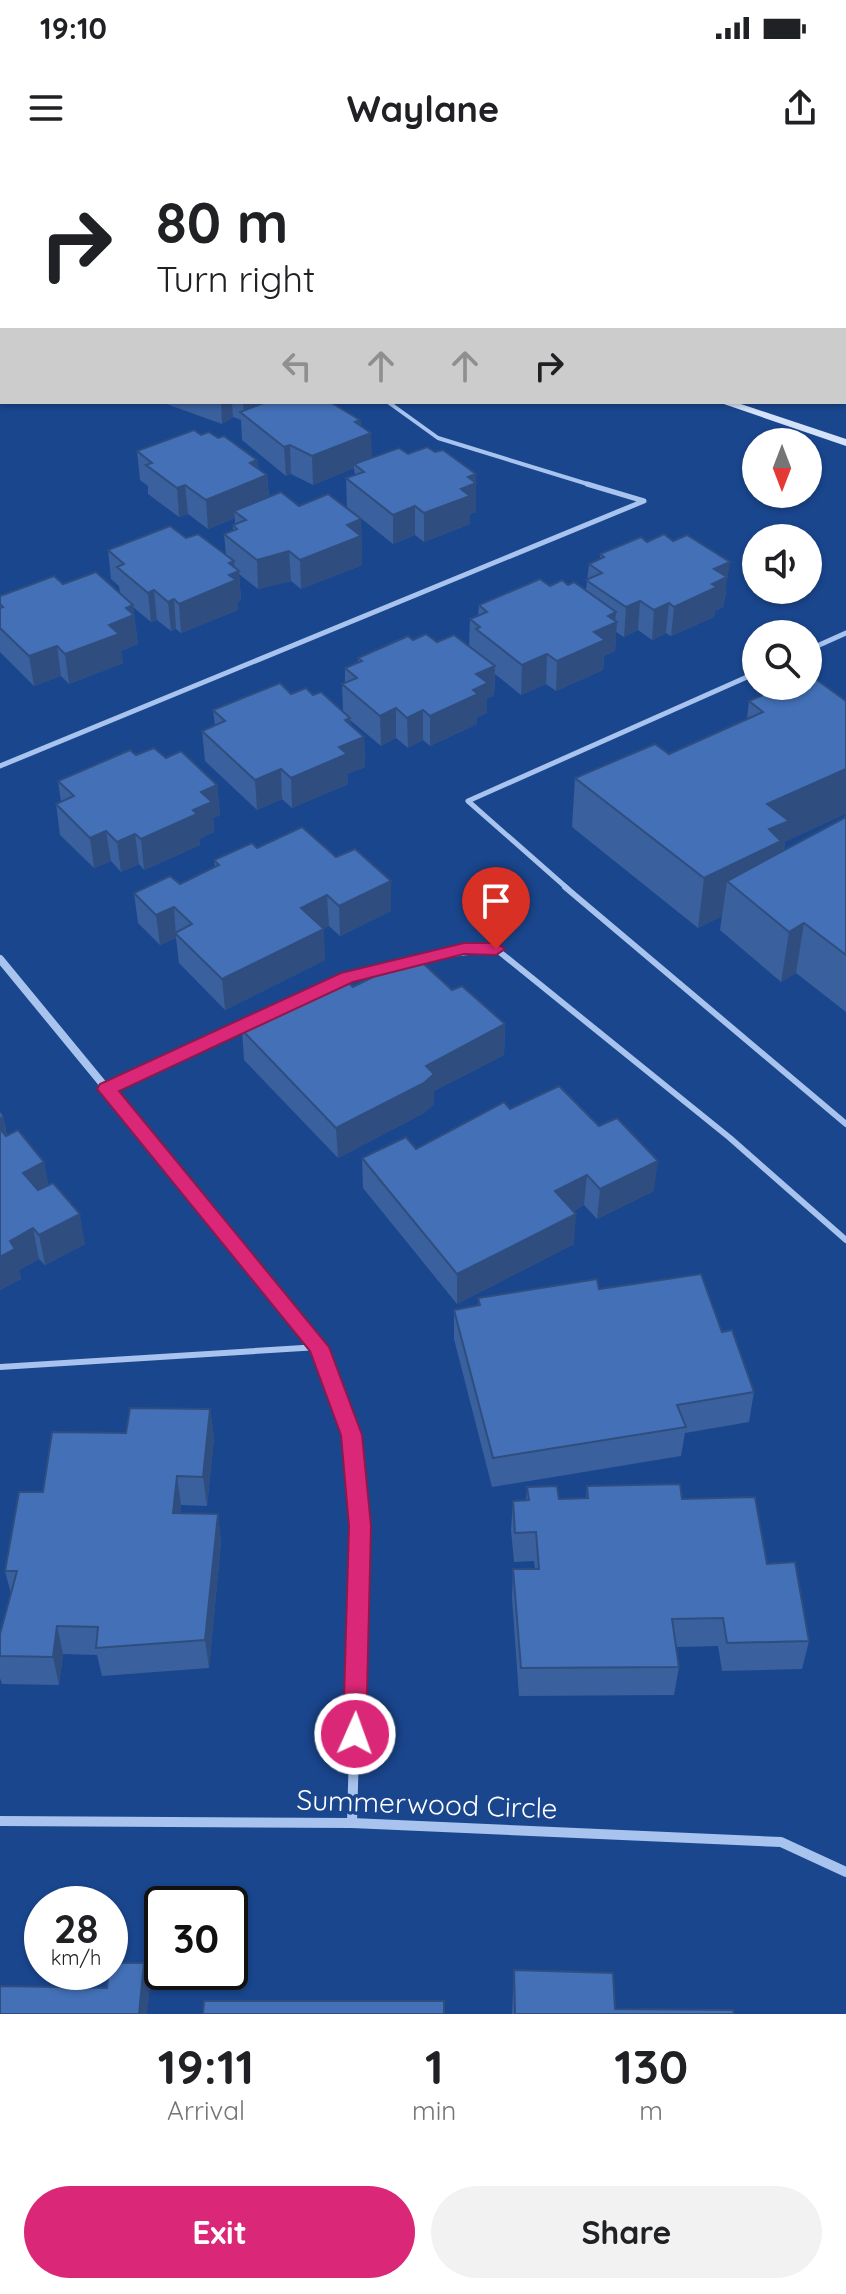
<!DOCTYPE html>
<html lang="en">
<head>
<meta charset="utf-8">
<style>
  :root { --surface:#fff; --page:#f2f2f2; --text:#202124; --muted:#757577; --accent:#db2777 }
  body { margin:0; font-family:Quicksand,sans-serif; background:var(--page); color:var(--text); height:100vh; display:flex; flex-direction:column; font-size:30px; white-space:nowrap }
  * { box-sizing:border-box; margin:0 }
  p { font-size:26px; color:var(--muted) }
  .icon { flex:none; width:44px; height:44px; fill:none; stroke:currentColor; stroke-width:2; stroke-linecap:round; stroke-linejoin:round }
  .map { position:relative; height:1854px; overflow:hidden }
  .details { display:flex; flex-direction:column; background:var(--surface); flex:1 }
  .details>* { flex:none }
  .top-card { position:absolute; left:0px; top:0px; width:846px; height:244px; box-shadow:0 2px 6px #0004; background:#fff; color:var(--text); overflow:hidden }
  .needle { width:52px; rotate:180deg }
  .fabs { position:absolute; left:742px; top:268px; display:grid; gap:16px }
  .fabs a { display:grid; place-items:center; width:80px; height:80px; border-radius:50%; background:var(--surface); box-shadow:0 2px 6px #0004; font-size:40px }
  .speed { position:absolute; left:24px; top:1726px; display:flex; gap:16px; font-size:40px; font-weight:700; text-align:center }
  .speed>* { display:grid; place-content:center; width:104px; height:104px; border-radius:50%; background:var(--surface); box-shadow:0 2px 6px #0004; line-height:1 }
  .speed small { font-size:20px; font-weight:400 }
  .speed .limit { border:4px solid #111; border-radius:12px; background:#fff; color:#111 }
  .pin { position:absolute; display:grid; place-items:center; width:68px; height:68px; color:#fff; margin:-82px -34px; border-radius:50% 50% 50% 0; rotate:-45deg; box-shadow:0 0 8px #0007 }
  .pin .icon { rotate:45deg }
  .me { position:absolute; width:88px; margin:-44px; rotate:2deg; stroke-linejoin:round; filter:drop-shadow(0 0 6px #0008) }
  .turn { display:flex; align-items:center; gap:28px; height:168px; padding:0 24px; font-size:36px }
  .turn .icon { width:104px; height:104px; stroke-width:2.5 }
  .turn b { display:block; font-size:56px; line-height:68px }
  .lanes { display:flex; align-items:center; height:76px; padding:0 24px; background:#0003; justify-content:center; gap:40px; direction:ltr }
  .lanes .off { opacity:.35 }
  .eta { display:flex; justify-content:space-evenly; align-items:center; height:136px; text-align:center }
  .eta b { font-size:48px; font-weight:700; line-height:56px }
  .button { display:flex; gap:16px; margin-top:auto; padding:16px 24px }
  .button a { flex:1; height:92px; border-radius:48px; background:var(--accent); color:#fff; font-size:32px; font-weight:700; line-height:92px; text-align:center }
  .button a+a { background:var(--page); color:var(--text) }
  .status { display:flex; justify-content:space-between; align-items:center; height:56px; padding:0 40px; background:var(--surface); direction:ltr }
  .status svg { height:22px; fill:currentColor }
  header { display:flex; justify-content:space-between; align-items:center; height:104px; padding:0 24px; background:var(--surface); font-size:36px; font-weight:700 }
  .map>svg:first-child { display:block }
  .lines { fill:none; stroke-linecap:round; stroke-linejoin:round }
  .lane-far2 { stroke:#a7c3ee; stroke-width:4 }
  .lane-far1 { stroke:#a7c3ee; stroke-width:5 }
  .lane { stroke:#a7c3ee; stroke-width:6 }
  .street-far1 { stroke:#a7c3ee; stroke-width:8 }
  .street { stroke:#a7c3ee; stroke-width:10 }
  .secondary { fill:#d4e2fa; fill-rule:evenodd }
  .highway { fill:#fff; fill-rule:evenodd }
  .wall { fill:#3a609d }
  .shaded-wall { fill:#2f4e7f }
  .building { fill:#4370b6; stroke:#2f4e7f; stroke-width:2 }
  .route { fill:#db2777; stroke:#8e194d; stroke-width:2 }
  .labels { text-anchor:middle; stroke-width:7; stroke-linejoin:round; paint-order:stroke }
  .near-street-label { font-size:28px; fill:#fff; stroke:#1a468e }
</style>
</head>
<body>
<div class="status"><b>19:10</b><svg viewBox="0 0 49 12"><path d="M0 12V9h3v3zM5 12V6h3v6zM10 12V3h3v9zM15 12V0h3v12zM26 1h20v11H26zM47 4h2v5h-2z"/></svg></div>
<header><svg class="icon" aria-label="menu" viewBox="0 0 24 24"><path d="M4 6h16M4 12h16M4 18h16"/></svg>Waylane<svg class="icon" aria-label="share" viewBox="0 0 24 24"><path d="M12 15V3M7 8l5-5 5 5M5 13v7h14v-7"/></svg></header>
<div class="map">
<svg width="846" height="1854" viewBox="0 0 846 1854">
  <rect width="100%" height="100%" fill="#1a468e"/>
  <g class="lines">
    <polyline class="lane-far2" points="388,242 438,278 594,326"/>
    <g class="lane-far1">
      <polyline points="808,490 846,473"/>
      <polyline points="0,606 644,341 587,324"/>
      <polyline points="568,729 468,641 756,513"/>
    </g>
    <g class="lane">
      <polyline points="565,727 846,964"/>
      <path d="M107,929c125,-60 248,-130 389,-140l234,189 116,102"/>
      <polyline points="0,1207 319,1187"/>
    </g>
    <polyline class="street-far1" points="0,799 319,1187 335,1231"/>
    <g class="street">
      <polyline points="334,1229 351,1275 360,1366 352,1663"/>
      <polyline points="0,1661 352,1663 781,1682 846,1712"/>
    </g>
    <g class="secondary">
      <polygon points="0,14 2,15 2,21 0,20"/>
      <polygon points="718,242 735,242 846,279 846,286"/>
    </g>
    <g class="highway">
      <polygon points="200,0 220,0 221,2 201,2"/>
      <polygon points="751,0 772,0 773,2 752,2"/>
      <rect x="844" y="20" width="2" height="8"/>
      <polygon points="844,198 846,199 846,209 844,208"/>
    </g>
  </g>
  <g class="wall">
    <polygon points="2,82 2,177 0,176"/>
    <polygon points="161,242 330,242 360,260 361,266 372,297 435,292 476,314 476,352 470,354 470,364 424,382 415,375 393,384 347,347 346,318 355,315 354,308 313,325 291,314 286,316 242,280 241,260 233,257 222,264"/>
    <polygon points="201,275 218,278 257,300 258,309 267,315 269,337 299,346 361,359 362,405 301,429 291,421 258,429 239,414 241,440 238,442 238,450 181,473 176,469 171,471 157,460 151,462 133,447 138,484 121,491 123,503 69,524 61,516 34,526 0,492 0,436 63,424 120,433 119,426 111,419 108,390 186,378 226,395 224,374 233,371 233,365 235,364 235,358 208,369 188,354 179,357 148,334 148,326 140,320 137,291"/>
    <polygon points="600,394 726,431 723,447 715,451 714,457 671,476 666,473 652,480 638,470 624,477 616,472 615,491 604,496 603,510 556,531 546,524 521,535 495,514 494,536 487,538 487,553 477,557 477,564 430,586 423,580 408,588 396,578 381,586 350,560 351,565 364,577 365,607 347,614 348,624 292,648 282,639 257,650 205,601 202,571 215,566 213,550 291,534 313,535 343,551 342,524 345,523 345,508 358,503 358,498 413,480 469,486 470,459 478,456 479,445 550,426 568,425 586,430 589,404 600,399"/>
    <polygon points="784,526 785,682 784,690 846,657 846,852 796,813 781,822 720,770 722,756 698,768 572,667 575,618 669,594 747,559 749,541"/>
    <polygon points="136,595 166,598 217,625 220,655 213,658 214,672 199,679 200,685 144,710 139,704 121,712 111,701 94,708 60,675 56,644 61,642 58,621"/>
    <polygon points="257,688 391,751 340,776 329,766 323,768 325,800 225,850 179,803 176,778 160,785 138,763 134,733 180,724 215,707 214,700"/>
    <polygon points="353,827 452,830 505,864 504,895 434,931 434,944 424,953 338,998 244,900 242,870"/>
    <polygon points="510,949 654,1031 597,1059 584,1045 573,1051 574,1084 457,1144 363,1028 362,998 416,989"/>
    <polygon points="0,952 3,956 7,975 44,1002 48,1025 85,1084 45,1105 39,1099 19,1110 21,1119 0,1130"/>
    <polygon points="599,1129 722,1172 754,1232 749,1262 685,1273 681,1296 492,1327 454,1179 454,1150 478,1145 478,1138"/>
    <polygon points="210,1249 214,1278 207,1346 181,1345 180,1353 218,1354 221,1382 209,1508 102,1516 97,1495 63,1494 59,1525 2,1524 0,1518 0,1474 11,1434 5,1411 43,1332 126,1273"/>
    <polygon points="587,1326 682,1339 767,1404 809,1481 802,1509 722,1511 718,1486 676,1487 679,1507 674,1535 519,1536 512,1438 513,1409 535,1409 534,1401 514,1402 511,1370 513,1341 526,1340 527,1327 559,1339 586,1338"/>
    <polygon points="514,1810 615,1849 734,1854 512,1854"/>
  </g>
  <g class="shaded-wall">
    <polygon points="2,100 2,129 0,130 0,101"/>
    <polygon points="221,242 232,242 233,257 222,264"/>
    <polygon points="243,242 276,242 244,254"/>
    <polygon points="360,260 361,277 371,273 372,301 354,304 354,308 313,325 312,296 355,262"/>
    <polygon points="290,285 291,314 286,316 284,287"/>
    <polygon points="257,300 258,319 267,315 269,344 234,351 235,358 208,369 206,340 250,303"/>
    <polygon points="476,314 476,352 470,354 470,364 424,382 424,353 461,329 468,317"/>
    <polygon points="185,325 188,354 179,357 177,328"/>
    <polygon points="415,346 415,375 393,384 393,355"/>
    <polygon points="361,359 362,405 301,429 300,400 347,365"/>
    <polygon points="289,391 291,421 258,429 257,400"/>
    <polygon points="234,401 235,413 239,411 241,440 238,442 238,450 181,473 179,444 229,403"/>
    <polygon points="730,402 723,447 715,451 714,457 671,476 674,447 714,409"/>
    <polygon points="154,430 157,460 151,462 148,433"/>
    <polygon points="174,439 176,469 171,471 168,442"/>
    <polygon points="640,441 638,470 624,477 626,447"/>
    <polygon points="669,443 666,473 652,480 654,450"/>
    <polygon points="133,445 138,484 121,491 123,503 69,524 65,494 109,465 126,448"/>
    <polygon points="616,452 615,463 617,462 615,491 604,496 603,510 556,531 557,501 594,472 608,456"/>
    <polygon points="57,486 61,516 34,526 29,496"/>
    <polygon points="547,494 546,524 521,535 522,505"/>
    <polygon points="495,506 494,536 487,538 487,553 477,557 477,564 430,586 430,556 476,514"/>
    <polygon points="396,548 396,578 381,586 380,556"/>
    <polygon points="423,550 423,580 408,588 407,558"/>
    <polygon points="350,558 351,582 364,577 365,607 347,614 348,624 292,648 291,618 339,587 345,560"/>
    <polygon points="281,609 282,639 257,650 255,620"/>
    <polygon points="846,609 846,654 785,682 781,710 727,721 722,756 698,768 704,718 767,644"/>
    <polygon points="217,625 220,655 213,658 214,672 199,679 200,685 144,710 141,679 193,650 201,632"/>
    <polygon points="106,671 111,701 94,708 90,678"/>
    <polygon points="135,674 139,704 121,712 117,682"/>
    <polygon points="391,721 391,751 340,776 339,746"/>
    <polygon points="327,735 329,766 303,778 301,748"/>
    <polygon points="174,747 176,778 160,785 156,755"/>
    <polygon points="804,763 796,813 781,822 789,772"/>
    <polygon points="324,769 325,800 225,850 222,819"/>
    <polygon points="505,864 504,895 434,931 434,944 424,953 338,998 336,968 426,906"/>
    <polygon points="3,956 9,987 0,991 0,958"/>
    <polygon points="658,1001 654,1031 597,1059 600,1029"/>
    <polygon points="44,1002 50,1032 29,1043 23,1013"/>
    <polygon points="587,1015 584,1045 553,1061 555,1031"/>
    <polygon points="80,1054 85,1084 45,1105 39,1075"/>
    <polygon points="576,1054 574,1084 457,1144 457,1114"/>
    <polygon points="33,1068 39,1099 19,1110 21,1119 0,1130 0,1097 10,1081"/>
    <polygon points="210,1249 214,1278 207,1346 203,1317"/>
    <polygon points="177,1316 181,1345 177,1381 173,1353"/>
    <polygon points="218,1354 221,1382 209,1508 205,1480"/>
    <polygon points="57,1466 63,1494 59,1525 53,1497"/>
    <polygon points="144,1803 150,1828 147,1854 139,1854"/>
  </g>
  <g class="building">
    <polygon points="0,81 2,82 2,100 0,101"/>
    <polygon points="2,129 2,142 0,141 0,130"/>
    <polygon points="266,242 330,242 360,260 355,262 371,273 312,296 290,285 284,287 240,252"/>
    <polygon points="194,270 201,275 209,272 218,278 224,276 257,300 250,303 267,315 206,340 185,325 177,328 146,305 152,303 137,291"/>
    <polygon points="427,287 435,292 443,290 476,314 468,317 476,323 461,329 470,336 424,353 415,346 393,355 346,318 364,312 354,304 399,288 408,294"/>
    <polygon points="281,332 299,346 328,334 361,359 347,365 361,376 300,400 289,391 257,400 224,374 237,369 233,365 246,360 234,351"/>
    <polygon points="170,366 186,378 198,374 234,401 229,403 239,411 229,415 236,420 179,444 174,439 168,442 154,430 148,433 117,407 124,404 108,390"/>
    <polygon points="664,374 673,381 687,375 730,402 714,409 727,417 712,424 717,427 674,447 669,443 654,450 640,441 626,447 586,420 602,413 589,404 604,397 600,394 641,377 647,382"/>
    <polygon points="96,412 133,445 126,448 134,455 109,465 119,474 65,494 57,486 29,496 0,468 0,448 3,447 0,444 0,436 54,416 63,424"/>
    <polygon points="540,419 550,426 562,420 568,425 574,422 616,452 608,456 617,462 594,472 605,480 557,501 547,494 522,505 476,469 480,467 470,459 487,452 479,445"/>
    <polygon points="426,474 437,482 454,475 495,506 476,514 488,523 473,530 478,534 430,556 423,550 407,558 396,548 380,556 342,524 357,518 345,508 362,501 358,498 408,476 413,480"/>
    <polygon points="810,515 846,541 846,609 767,644 789,661 769,669 781,681 704,718 575,618 655,584 669,594 763,552 749,541 784,526 808,526 808,516"/>
    <polygon points="280,523 291,534 306,528 313,535 321,532 350,558 345,560 364,577 339,587 347,594 291,618 281,609 255,620 202,571 225,561 213,550"/>
    <polygon points="154,588 166,598 181,591 217,625 201,632 212,642 193,650 197,654 141,679 135,674 117,682 106,671 90,678 56,644 74,636 58,621 130,590 136,595"/>
    <polygon points="846,657 846,795 804,763 789,772 727,721"/>
    <polygon points="302,667 336,697 355,689 391,721 339,746 327,735 301,748 324,769 222,819 175,773 192,764 174,747 156,755 134,733 170,716 180,724 219,705 214,700 252,683 257,688"/>
    <polygon points="415,796 452,830 462,826 505,864 426,906 434,914 424,923 336,968 242,870 344,819 353,827"/>
    <polygon points="559,926 599,966 617,958 658,1001 600,1029 587,1015 555,1031 576,1054 457,1114 362,998 406,977 416,989 504,942 510,949"/>
    <polygon points="0,969 6,976 18,970 44,1002 23,1013 38,1030 53,1023 80,1054 39,1075 33,1068 10,1081 15,1089 0,1097"/>
    <polygon points="701,1114 722,1172 732,1170 754,1232 677,1245 686,1267 493,1298 454,1150 480,1145 478,1138 597,1119 599,1129"/>
    <polygon points="130,1248 210,1249 203,1317 177,1316 173,1353 218,1354 205,1480 96,1488 98,1467 57,1466 53,1497 0,1496 0,1474 17,1411 5,1411 19,1332 43,1332 52,1272 126,1273"/>
    <polygon points="680,1324 682,1339 755,1337 767,1404 795,1402 809,1481 727,1483 723,1458 672,1459 679,1507 521,1508 513,1409 539,1409 536,1372 515,1373 513,1341 529,1340 527,1327 557,1326 559,1339 588,1338 587,1326"/>
    <polygon points="110,1803 144,1803 139,1854 0,1854 0,1826 107,1828 109,1812 110,1812"/>
    <polygon points="514,1810 613,1813 615,1849 733,1850 734,1854 515,1854"/>
    <polygon points="204,1841 444,1841 444,1854 203,1854"/>
  </g>
  <polygon class="route" points="464,783 496,783 505,789 496,795 464,794 353,822 119,931 329,1187 362,1275 371,1366 366,1574 363,1581 355,1585 346,1581 343,1574 349,1366 341,1275 310,1191 97,929 100,924 341,813"/>
  <g class="labels">
    <g class="near-street-label">
      <text transform="translate(427 1644) rotate(2)" y="10">Summerwood Circle</text>
    </g>
  </g>
</svg>
<div class="fabs">
<a><svg class="needle" viewBox="-14 -14 28 28"><path d="M0-13l5 13h-10z" fill="#e53935"/><path d="M0 13l5-13h-10z" fill="#757577"/></svg></a>
<a><svg class="icon" aria-label="sound" viewBox="0 0 24 24"><path d="M4 9h4l5-4v14l-5-4H4zM17 9q2 3 0 6"/></svg></a>
<a><svg class="icon" aria-label="search" viewBox="0 0 24 24"><circle cx="10" cy="10" r="6"/><path d="M15 15l6 6"/></svg></a>
</div>
<div class="speed"><div>28<small>km/h</small></div><div class="limit">30</div></div>
<div class="pin" style="left:496px;top:789px;background:#d93025"><svg class="icon" aria-label="arrive" viewBox="0 0 24 24"><path d="M6 21V4h12l-3 4 3 4H6"/></svg></div>
<svg class="me" style="left:355px;top:1574px" viewBox="-20 -20 40 40"><circle r="17" fill="#db2777" stroke="#fff" stroke-width="3"/><path d="M0-11L8 9 0 5-8 9z" fill="#fff"/></svg>
<div class="top-card">
<div class="turn"><svg class="icon" aria-label="right" viewBox="0 0 24 24"><path d="M7 20v-9h11M14 6l5 5-5 5"/></svg><div><b>80 m</b>Turn right</div></div>
<div class="lanes"><svg class="icon off" aria-label="left" viewBox="0 0 24 24"><path d="M17 20v-9H6M10 6l-5 5 5 5"/></svg><svg class="icon off" aria-label="ahead" viewBox="0 0 24 24"><path d="M12 20V5M6 11l6-6 6 6"/></svg><svg class="icon off" aria-label="ahead" viewBox="0 0 24 24"><path d="M12 20V5M6 11l6-6 6 6"/></svg><svg class="icon" aria-label="right" viewBox="0 0 24 24"><path d="M7 20v-9h11M14 6l5 5-5 5"/></svg></div>
</div>
</div>
<section class="details">
<div class="eta">
<div><b>19:11</b><p>Arrival</p></div>
<div><b>1</b><p>min</p></div>
<div><b>130</b><p>m</p></div>
</div>
<div class="button"><a>Exit</a><a>Share</a></div>
</section>
</body>
</html>
